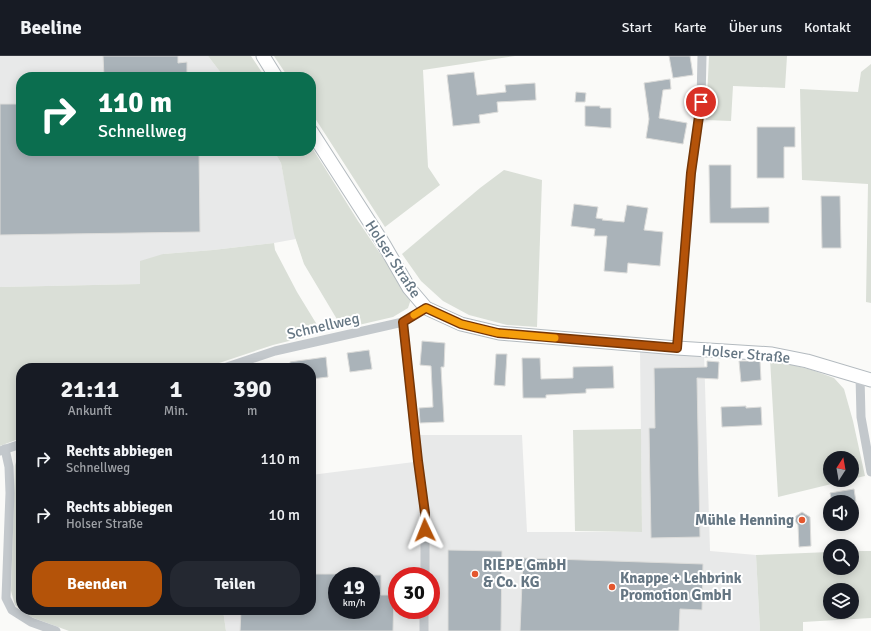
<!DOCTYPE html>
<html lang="de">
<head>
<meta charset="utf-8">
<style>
  :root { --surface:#171b24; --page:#242831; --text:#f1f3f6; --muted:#9ea1a6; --line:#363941; --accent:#b45309 }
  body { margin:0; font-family:Signika,sans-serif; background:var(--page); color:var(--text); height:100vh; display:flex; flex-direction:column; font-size:15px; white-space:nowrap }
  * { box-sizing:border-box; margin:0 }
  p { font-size:13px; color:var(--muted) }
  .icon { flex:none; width:22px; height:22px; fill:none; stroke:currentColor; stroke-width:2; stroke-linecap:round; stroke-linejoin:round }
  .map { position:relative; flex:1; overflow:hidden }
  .details { position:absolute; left:16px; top:307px; width:300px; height:252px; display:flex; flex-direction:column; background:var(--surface); border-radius:16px; box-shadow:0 2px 10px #0003 }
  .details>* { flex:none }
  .top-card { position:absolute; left:16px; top:16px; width:300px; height:84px; border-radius:16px; box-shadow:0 2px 10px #0003; background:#0b6e4f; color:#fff; overflow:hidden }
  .needle { width:26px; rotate:11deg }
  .controls { position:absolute; left:823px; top:395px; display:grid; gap:8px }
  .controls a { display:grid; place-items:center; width:36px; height:36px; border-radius:50%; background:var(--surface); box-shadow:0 2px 10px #0003; font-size:20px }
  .speed { position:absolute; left:328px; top:511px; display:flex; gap:8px; font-size:20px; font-weight:700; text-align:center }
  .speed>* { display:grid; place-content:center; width:52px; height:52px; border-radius:50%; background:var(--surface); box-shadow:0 2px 10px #0003; line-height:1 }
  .speed small { font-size:10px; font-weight:400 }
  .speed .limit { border:6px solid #d22; background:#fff; color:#111 }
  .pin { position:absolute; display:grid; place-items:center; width:34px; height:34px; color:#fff; margin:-17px; border:2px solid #fff; border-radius:50%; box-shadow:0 1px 4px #0007 }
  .me { position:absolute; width:44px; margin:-22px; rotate:358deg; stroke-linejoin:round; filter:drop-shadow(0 0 3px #0008) }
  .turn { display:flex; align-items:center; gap:14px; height:84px; padding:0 16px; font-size:18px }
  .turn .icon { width:52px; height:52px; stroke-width:2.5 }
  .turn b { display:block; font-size:28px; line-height:34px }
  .eta { display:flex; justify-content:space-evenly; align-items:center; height:68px; text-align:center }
  .eta b { font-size:24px; font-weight:800; line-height:28px }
  .cta { display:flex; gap:8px; margin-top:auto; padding:8px 16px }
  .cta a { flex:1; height:46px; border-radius:16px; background:var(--accent); color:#fff; font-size:16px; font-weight:800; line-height:46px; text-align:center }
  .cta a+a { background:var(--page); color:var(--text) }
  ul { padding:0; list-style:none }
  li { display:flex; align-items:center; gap:12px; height:56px; padding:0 16px }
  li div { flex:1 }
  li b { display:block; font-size:15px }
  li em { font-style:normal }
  header { display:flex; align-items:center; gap:24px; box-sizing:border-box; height:56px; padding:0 20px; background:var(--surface); border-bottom:1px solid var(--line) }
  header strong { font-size:19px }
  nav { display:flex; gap:22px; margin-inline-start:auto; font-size:14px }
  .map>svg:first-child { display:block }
  .built { fill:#e8e9e9; fill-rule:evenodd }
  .green { fill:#dadfd7; fill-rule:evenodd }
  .building { fill:#aab3b9; stroke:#dcdcda }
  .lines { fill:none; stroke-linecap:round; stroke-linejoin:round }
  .secondary-casing { stroke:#b3babf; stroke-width:15 }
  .minor { stroke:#c3c8cc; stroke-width:9 }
  .secondary { stroke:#fff; stroke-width:13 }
  .route-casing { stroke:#753606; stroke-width:10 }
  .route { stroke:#b45309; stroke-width:7 }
  .slow { stroke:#f59e0b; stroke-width:7 }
  .poi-dot { fill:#e4572e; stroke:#fff; stroke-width:1.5 }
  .labels { text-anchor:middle; stroke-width:4; stroke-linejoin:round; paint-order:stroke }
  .street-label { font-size:15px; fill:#657683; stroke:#fff }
  .poi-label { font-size:15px; font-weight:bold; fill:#657683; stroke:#fff; text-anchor:start }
</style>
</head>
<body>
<header>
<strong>Beeline</strong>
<nav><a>Start</a><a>Karte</a><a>Über uns</a><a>Kontakt</a></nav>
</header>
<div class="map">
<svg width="871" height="575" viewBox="0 0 871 575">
  <rect width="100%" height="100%" fill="#fafaf8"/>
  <g class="built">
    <polygon points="0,0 208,0 224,21 21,21 21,95 274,95 281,107 296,183 274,187 213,194 163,198 140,228 0,231"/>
    <path d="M640,293l64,3 6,199 46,4 4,76h-534l-3,-21h88v-135l111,-14 -2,-26h102l5,97h115zM337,520h34v34h-34zM397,520h34v34h-34z"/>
  </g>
  <g class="green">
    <polygon points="208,0 251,0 265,21 224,21"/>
    <polygon points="274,0 515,0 423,14 428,111 440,129 385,171 311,56 311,21 288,21"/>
    <polygon points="709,0 787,0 785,32 733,30 731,65 706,64"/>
    <polygon points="871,8 871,247 866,246 868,128 802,124 800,33 858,36 861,16"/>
    <polygon points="311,90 358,165 411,243 408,252 393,261 350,271 338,265 304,208 294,178 281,107 274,95 311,95"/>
    <polygon points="504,114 542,124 537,271 507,269 469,259 443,245 421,225 402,198 480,132"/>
    <polygon points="274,187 275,194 297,236 319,272 317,278 273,289 204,312 21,312 21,382 0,390 0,231 140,228 140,205 163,198 213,194"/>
    <polygon points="770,303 812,314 834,322 844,333 853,365 865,420 852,423 852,402 830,402 830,424 848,424 778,441"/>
    <polygon points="641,373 642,476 575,475 573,374"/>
    <polygon points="21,396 21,554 15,549 11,535 15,409 19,397"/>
    <path d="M852,495h19v67l-68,4v9h-43l-4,-76 74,-3v16h22zM830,534h22v22h-22z"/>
    <polygon points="22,554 223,554 226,575 69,575 31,561"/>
  </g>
  <g class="building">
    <polygon points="103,0 178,0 178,7 187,6 187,21 104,21"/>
    <polygon points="669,0 690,0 693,19 673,22"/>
    <polygon points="474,16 477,39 506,36 505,29 535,27 536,44 497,46 498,56 479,59 480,67 453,70 447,19"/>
    <polygon points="670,23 671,33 663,34 659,62 687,67 683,88 646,82 649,63 644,27"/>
    <polygon points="576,36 586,37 585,46 575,46"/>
    <polygon points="0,48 21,48 21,95 199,95 200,176 0,179"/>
    <polygon points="585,50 600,50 600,52 611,52 611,72 585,70"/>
    <polygon points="757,71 795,71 795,91 784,91 784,122 757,122"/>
    <polygon points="709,109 731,109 731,152 769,151 769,167 710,167"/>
    <polygon points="821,140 840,140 841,192 822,192"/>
    <polygon points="574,148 598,151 596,162 603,163 602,164 624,166 627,149 648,152 644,174 663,176 660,210 628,207 627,217 604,215 607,180 594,180 595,173 571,170"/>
    <polygon points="422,285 445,287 444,311 441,311 444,366 420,367 419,352 433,351 431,310 420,309"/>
    <polygon points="369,294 372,313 350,316 347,297"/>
    <polygon points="496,298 507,298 505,330 494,329"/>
    <polygon points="326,301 328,321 311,323 311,312 290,312 290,306"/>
    <polygon points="522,302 540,302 541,323 573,322 573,311 613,310 614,332 586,333 586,337 546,339 546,342 523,342"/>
    <polygon points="707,305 719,306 718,323 697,322 700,481 651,482 649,372 655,372 654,312 707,311"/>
    <polygon points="739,305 760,305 761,324 741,326"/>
    <polygon points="746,350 746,352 761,351 762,369 722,371 721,351"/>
    <polygon points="854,433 856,446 832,446 830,437"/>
    <polygon points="802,456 810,461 811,490 799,491 798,469 795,465 796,460"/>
    <polygon points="448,494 502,495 501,575 448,575"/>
    <polygon points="523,502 703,508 702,554 680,553 679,575 520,575"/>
    <polygon points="311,518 337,518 337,554 371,554 371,519 381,519 381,539 394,539 393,575 240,575 241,554 311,554"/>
  </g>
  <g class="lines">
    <defs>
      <g id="secondary">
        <polyline points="263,0 276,21"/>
        <polyline points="311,75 383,187 409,232 426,252 461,268 499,277 677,292 772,298 807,305 871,324"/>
      </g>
    </defs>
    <use href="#secondary" class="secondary-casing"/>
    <g class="minor">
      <polyline points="403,266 418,405 425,457 425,520"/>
      <polyline points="677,292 691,117 701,46 702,0"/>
      <polyline points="224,312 275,295 403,266 426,252"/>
      <polyline points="860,320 861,361 871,416"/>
      <polyline points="5,393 9,411 10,437 6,542 12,554 31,566 56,575"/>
      <polyline points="0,395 21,388"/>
      <polyline points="424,575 424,554"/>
    </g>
    <use href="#secondary" class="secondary"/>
  </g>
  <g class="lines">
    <defs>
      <polyline id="route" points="425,474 425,457 418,405 403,266 426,252 461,268 498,277 677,292 691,117 701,46"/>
    </defs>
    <use href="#route" class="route-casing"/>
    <use href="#route" class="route"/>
    <polyline class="slow" points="414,259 426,252 461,268 498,277 555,282"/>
  </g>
  <g class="poi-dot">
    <circle cx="802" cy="464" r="4"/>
    <circle cx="475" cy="518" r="4"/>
    <circle cx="612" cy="531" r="4"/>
  </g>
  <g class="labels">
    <g class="street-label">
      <text transform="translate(393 203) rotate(57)" y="5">Holser Straße</text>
      <text transform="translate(323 270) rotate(-13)" y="5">Schnellweg</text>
      <text transform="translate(746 298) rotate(5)" y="5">Holser Straße</text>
    </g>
    <g class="poi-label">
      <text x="794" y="469" text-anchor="end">Mühle Henning</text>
      <text x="483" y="514">RIEPE GmbH<tspan x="483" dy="17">&amp; Co. KG</tspan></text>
      <text x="620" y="527">Knappe + Lehbrink<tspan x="620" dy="17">Promotion GmbH</tspan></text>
    </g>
  </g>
</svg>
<div class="controls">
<a><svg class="needle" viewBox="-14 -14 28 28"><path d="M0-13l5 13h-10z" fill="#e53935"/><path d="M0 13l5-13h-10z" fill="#9ea1a6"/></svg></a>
<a><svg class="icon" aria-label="sound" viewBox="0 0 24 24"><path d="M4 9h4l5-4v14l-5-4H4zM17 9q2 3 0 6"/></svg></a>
<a><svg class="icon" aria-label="search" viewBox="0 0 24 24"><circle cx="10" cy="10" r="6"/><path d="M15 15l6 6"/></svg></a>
<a><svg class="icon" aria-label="layers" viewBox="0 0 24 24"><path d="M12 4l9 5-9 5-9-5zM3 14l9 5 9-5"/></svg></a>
</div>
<div class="speed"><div>19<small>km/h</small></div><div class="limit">30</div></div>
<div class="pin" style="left:701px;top:46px;background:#d93025"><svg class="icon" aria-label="arrive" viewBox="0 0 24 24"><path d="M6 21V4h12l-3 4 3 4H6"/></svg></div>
<svg class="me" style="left:425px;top:474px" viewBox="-20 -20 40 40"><path d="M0-17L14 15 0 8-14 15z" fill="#b45309" stroke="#fff" stroke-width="4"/></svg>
<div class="top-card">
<div class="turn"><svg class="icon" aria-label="right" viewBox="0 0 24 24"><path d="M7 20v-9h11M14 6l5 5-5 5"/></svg><div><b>110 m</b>Schnellweg</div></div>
</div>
<section class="details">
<div class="eta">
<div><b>21:11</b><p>Ankunft</p></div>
<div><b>1</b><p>Min.</p></div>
<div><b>390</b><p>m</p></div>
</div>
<ul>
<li><svg class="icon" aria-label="right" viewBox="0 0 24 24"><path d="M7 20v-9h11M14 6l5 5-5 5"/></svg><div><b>Rechts abbiegen</b><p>Schnellweg</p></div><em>110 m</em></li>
<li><svg class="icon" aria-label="right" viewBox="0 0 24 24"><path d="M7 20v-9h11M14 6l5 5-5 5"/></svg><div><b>Rechts abbiegen</b><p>Holser Straße</p></div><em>10 m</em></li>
</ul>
<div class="cta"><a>Beenden</a><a>Teilen</a></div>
</section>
</div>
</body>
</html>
